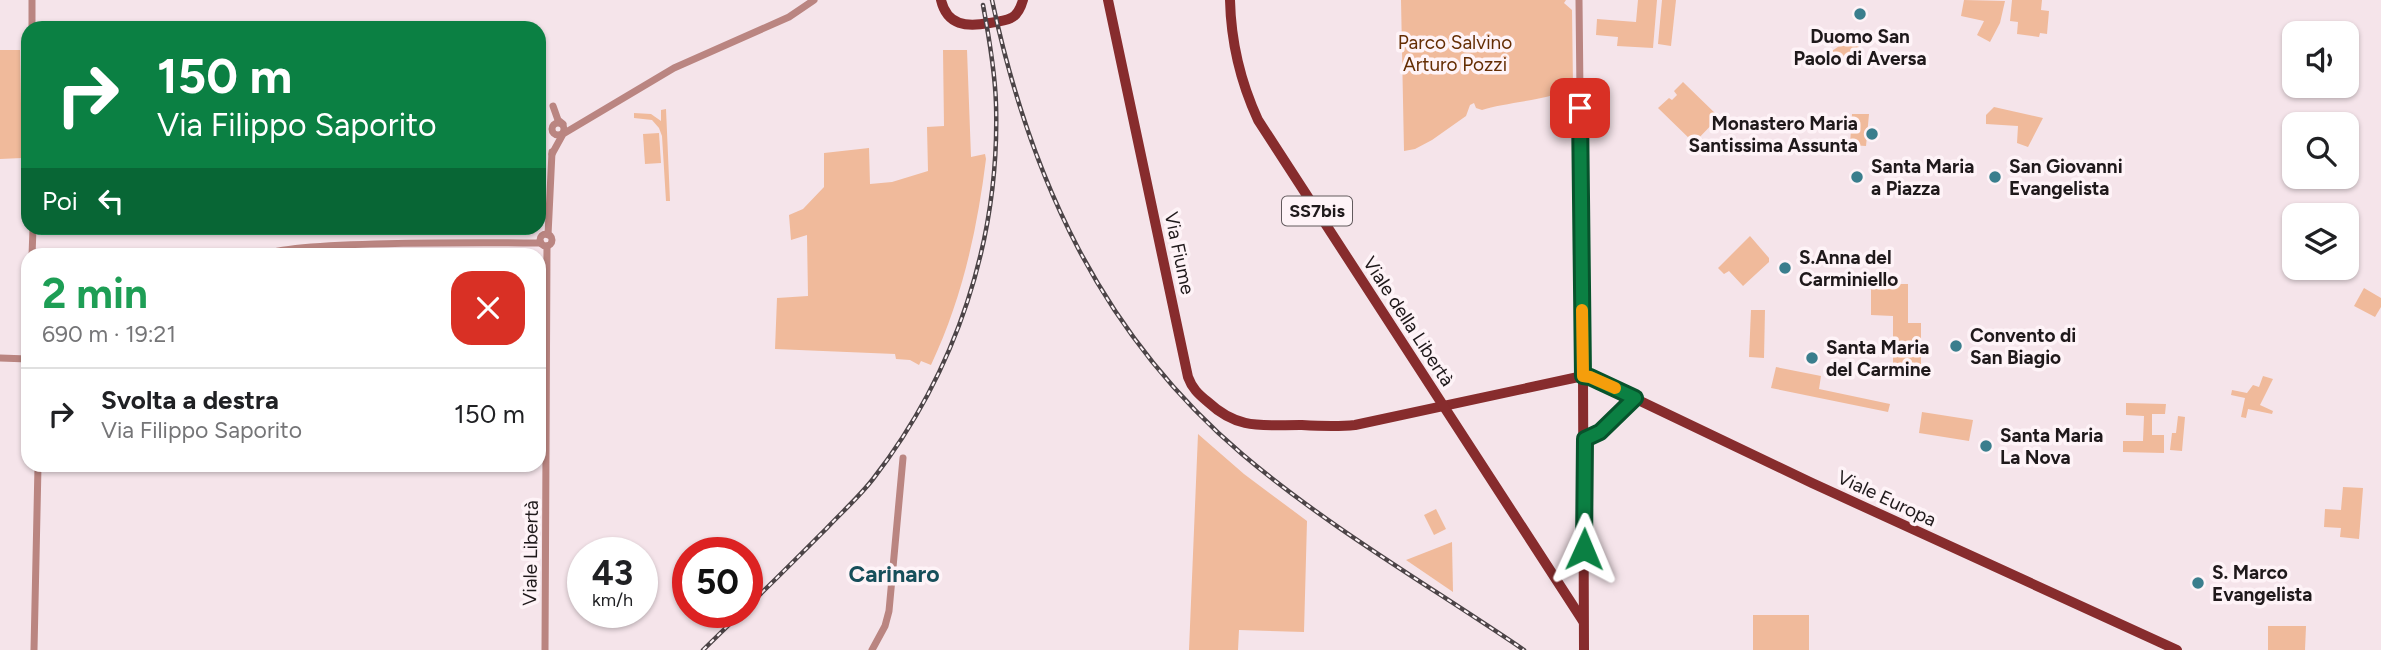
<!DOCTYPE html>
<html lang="it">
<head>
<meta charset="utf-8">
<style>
  :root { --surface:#fff; --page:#f6f6f6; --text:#202124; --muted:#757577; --line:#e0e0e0 }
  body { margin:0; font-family:Figtree,sans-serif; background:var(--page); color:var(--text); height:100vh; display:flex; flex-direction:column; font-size:26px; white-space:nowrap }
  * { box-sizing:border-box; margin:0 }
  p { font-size:23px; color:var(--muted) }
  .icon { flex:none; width:38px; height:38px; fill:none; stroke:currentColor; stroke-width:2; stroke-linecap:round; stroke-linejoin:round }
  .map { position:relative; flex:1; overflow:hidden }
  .panel { position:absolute; left:21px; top:248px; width:525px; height:224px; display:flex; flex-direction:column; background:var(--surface); border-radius:21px; box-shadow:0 2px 5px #0004 }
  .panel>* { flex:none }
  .guide { position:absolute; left:21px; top:21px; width:525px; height:214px; border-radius:21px; box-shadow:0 2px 5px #0004; background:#0b8043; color:#fff; overflow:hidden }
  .tools { position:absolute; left:2282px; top:21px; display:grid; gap:14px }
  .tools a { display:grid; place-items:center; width:77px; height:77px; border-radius:14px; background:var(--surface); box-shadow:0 2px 5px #0004; font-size:35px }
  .speed { position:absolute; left:567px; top:537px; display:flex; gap:14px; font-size:35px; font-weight:700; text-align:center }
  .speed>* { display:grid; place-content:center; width:91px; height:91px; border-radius:50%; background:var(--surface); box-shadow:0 2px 5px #0004; line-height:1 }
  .speed small { font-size:18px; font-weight:400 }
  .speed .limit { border:10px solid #d22; background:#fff; color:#111 }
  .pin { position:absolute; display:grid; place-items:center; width:60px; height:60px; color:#fff; margin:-30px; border-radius:14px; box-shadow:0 4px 10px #0006 }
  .me { position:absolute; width:77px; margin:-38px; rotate:1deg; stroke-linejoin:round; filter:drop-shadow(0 0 5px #0008) }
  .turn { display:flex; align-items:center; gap:24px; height:147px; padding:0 21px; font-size:32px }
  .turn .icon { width:91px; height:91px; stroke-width:2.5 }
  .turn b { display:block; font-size:49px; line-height:60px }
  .then { display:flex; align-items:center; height:66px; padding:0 21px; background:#0003; gap:14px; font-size:26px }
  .round { display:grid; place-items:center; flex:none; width:74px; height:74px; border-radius:21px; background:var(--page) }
  .summary { display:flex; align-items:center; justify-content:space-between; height:119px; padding:0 21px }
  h1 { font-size:42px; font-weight:700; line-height:52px; color:#1e9e55 }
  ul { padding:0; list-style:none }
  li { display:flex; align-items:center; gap:21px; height:91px; padding:0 21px; border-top:2px solid var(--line) }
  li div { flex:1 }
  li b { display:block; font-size:26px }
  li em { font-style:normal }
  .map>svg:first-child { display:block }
  .green { fill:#f0ba9b }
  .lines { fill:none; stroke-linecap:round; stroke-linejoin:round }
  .minor { stroke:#ba8581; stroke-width:7 }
  .major { stroke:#872c2d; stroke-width:10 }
  .rail-casing { stroke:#4c4447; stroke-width:4.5 }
  .rail { stroke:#fef3f7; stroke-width:2; stroke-dasharray:5; stroke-linecap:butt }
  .route-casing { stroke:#07532c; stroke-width:18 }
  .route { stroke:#0b8043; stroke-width:12 }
  .slow { stroke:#f59e0b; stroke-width:12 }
  .poi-dot { fill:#3a7e8d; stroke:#fef3f7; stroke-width:2.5 }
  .labels { text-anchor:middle; stroke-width:7; stroke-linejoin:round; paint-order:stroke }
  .shield { fill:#fef3f7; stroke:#625a5d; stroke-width:2 }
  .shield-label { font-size:18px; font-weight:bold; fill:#1f191b }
  .poi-label { font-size:19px; font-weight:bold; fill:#1f191b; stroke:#fef3f7; text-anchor:start }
  .park-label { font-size:19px; fill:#642d03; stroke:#fef3f7 }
  .street-label { font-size:19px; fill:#1f191b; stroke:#fef3f7 }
  .quarter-label { font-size:23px; font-weight:bold; fill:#164e5a; stroke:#fef3f7 }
</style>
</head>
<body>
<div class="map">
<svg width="2381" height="650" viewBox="0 0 2381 650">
  <rect width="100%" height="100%" fill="#f5e4ea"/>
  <g class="green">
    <path d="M1401,0h165l-2,3 8,7 1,76c-16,14 -68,16 -91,24l-6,-2 -2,-5 -4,2 -4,11 -34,24 -17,9 -11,2z"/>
    <polygon points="1638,0 1657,0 1653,48 1617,46 1618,37 1596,35 1597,19 1636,22"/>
    <polygon points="1662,0 1676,0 1671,46 1658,44"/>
    <polygon points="1964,0 2005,1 2000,23 1990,42 1977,35 1984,21 1961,16"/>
    <polygon points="2012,0 2042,0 2041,10 2049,11 2047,34 2040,33 2039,37 2017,34 2018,22 2010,21"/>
    <polygon points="1852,37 1861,50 1841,64 1832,51"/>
    <polygon points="0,50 20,50 22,158 0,159"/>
    <path d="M943,50h24l4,107 14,-3 1,5c-9,72 -24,140 -55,206l-10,-4 -2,4 -9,-5 -14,-1 -1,-5 -120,-5 2,-51 31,-2 -1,-61 -16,5 -2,-25 14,-6 21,-22v-34l45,-5 1,36 22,-2 36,-11 -1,-44 17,-1z"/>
    <polygon points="1683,82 1719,117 1694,143 1658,108 1669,98 1672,100 1677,95 1674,91"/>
    <polygon points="1994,107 2043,118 2028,147 2017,143 2018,126 1986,124 1986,115"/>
    <polygon points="666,109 670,201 666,201 662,136 659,128 652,120 634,118 634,113 651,114 661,121 661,110"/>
    <polygon points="1852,114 1869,114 1866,146 1850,145"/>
    <polygon points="659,133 661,163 645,164 643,134"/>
    <polygon points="1750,236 1769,258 1769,262 1743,286 1729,271 1724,274 1718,268"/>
    <polygon points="1871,284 1908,284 1908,323 1921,323 1921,373 1893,373 1893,316 1871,315"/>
    <polygon points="2364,288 2381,298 2381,307 2375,317 2354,306"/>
    <polygon points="1751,310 1765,310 1764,358 1749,357"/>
    <polygon points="1776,367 1821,376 1819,389 1890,404 1888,412 1771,388"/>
    <polygon points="2263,376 2273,379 2260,405 2273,411 2272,414 2248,409 2246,418 2241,417 2245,398 2231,395 2232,390 2247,393 2253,385 2259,387"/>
    <polygon points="2126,403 2166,404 2165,414 2152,414 2152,435 2164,435 2164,453 2123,452 2123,441 2143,441 2144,416 2126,415"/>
    <polygon points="1922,412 1973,420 1969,441 1919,433"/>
    <polygon points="2178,416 2185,417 2182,451 2170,450 2172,433 2176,433"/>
    <polygon points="1198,434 1244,474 1307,521 1304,632 1239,630 1238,650 1189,650"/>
    <polygon points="2343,487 2363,488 2359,539 2340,537 2341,528 2324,527 2325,509 2341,510"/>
    <polygon points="1436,509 1446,529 1434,535 1424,515"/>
    <polygon points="1452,542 1453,592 1406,560"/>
    <rect x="1753" y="615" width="56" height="35"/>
    <polygon points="2268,626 2306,626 2305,650 2268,650"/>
  </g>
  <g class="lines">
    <g class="minor">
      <polyline points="1579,0 1583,376"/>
      <polyline points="32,28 32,0"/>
      <polyline points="553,106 558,120 563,124"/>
      <circle cx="558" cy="129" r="6"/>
      <polyline points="552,154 563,134 674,68 789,17 814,0"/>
      <circle cx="546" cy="240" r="6"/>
      <polyline points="548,235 552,152"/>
      <polyline points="32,256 33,228"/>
      <path d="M262,256c21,-16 239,-13 279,-13"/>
      <polyline points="0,358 28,359"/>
      <polyline points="34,650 38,466"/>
      <polyline points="545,650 547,246"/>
      <polyline points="872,650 885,626 889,611 903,458"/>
    </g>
    <g class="major">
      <path d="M941,0c6,26 26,27 48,23 7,-1 16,-2 22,-5 7,-3 10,-11 12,-18"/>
      <path d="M1108,0l80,377c4,11 10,17 20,25 30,28 54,23 92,23 19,1 36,2 55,0l228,-49 7,1 222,106 365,167"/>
      <path d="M1230,0c1,43 10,81 28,120l325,501"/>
      <polyline points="1583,376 1584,650"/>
      <polyline points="1585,439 1600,432 1635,398"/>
    </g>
    <defs>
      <g id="rail">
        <path d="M992,0c38,178 109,334 250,454 86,73 188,132 282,196"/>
        <path d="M747,607c27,-26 53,-52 79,-78 16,-17 33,-32 47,-50 83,-107 127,-239 123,-375 -1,-33 -7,-67 -13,-99"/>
        <polyline points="703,650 742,612"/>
      </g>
    </defs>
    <use href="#rail" class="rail-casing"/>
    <use href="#rail" class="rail"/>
  </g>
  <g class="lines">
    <defs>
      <polyline id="route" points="1580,108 1583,376 1590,377 1635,398 1600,432 1585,439 1584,549"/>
    </defs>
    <use href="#route" class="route-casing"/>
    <use href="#route" class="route"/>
    <polyline class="slow" points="1582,310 1583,376 1590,377 1615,388"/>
  </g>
  <g class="poi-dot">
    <circle cx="1860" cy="14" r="7"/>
    <circle cx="1872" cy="134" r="7"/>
    <circle cx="1857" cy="177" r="7"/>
    <circle cx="1995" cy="177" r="7"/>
    <circle cx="1785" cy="268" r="7"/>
    <circle cx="1956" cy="346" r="7"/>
    <circle cx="1812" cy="358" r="7"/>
    <circle cx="1986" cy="446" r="7"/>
    <circle cx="2198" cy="583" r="7"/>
  </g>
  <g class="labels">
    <rect class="shield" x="1282" y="196.5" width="70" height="29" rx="5"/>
    <g class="shield-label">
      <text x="1317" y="217">SS7bis</text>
    </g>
    <g class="poi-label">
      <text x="1860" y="43" text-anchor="middle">Duomo San<tspan x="1860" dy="22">Paolo di Aversa</tspan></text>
      <text x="1858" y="130" text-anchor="end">Monastero Maria<tspan x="1858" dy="22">Santissima Assunta</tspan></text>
      <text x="1871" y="173">Santa Maria<tspan x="1871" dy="22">a Piazza</tspan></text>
      <text x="2009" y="173">San Giovanni<tspan x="2009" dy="22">Evangelista</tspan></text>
      <text x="1799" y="264">S.Anna del<tspan x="1799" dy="22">Carminiello</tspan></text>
      <text x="1970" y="342">Convento di<tspan x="1970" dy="22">San Biagio</tspan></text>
      <text x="1826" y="354">Santa Maria<tspan x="1826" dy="22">del Carmine</tspan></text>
      <text x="2000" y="442">Santa Maria<tspan x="2000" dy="22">La Nova</tspan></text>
      <text x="2212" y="579">S. Marco<tspan x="2212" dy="22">Evangelista</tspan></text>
    </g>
    <g class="park-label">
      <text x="1455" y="49">Parco Salvino<tspan x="1455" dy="22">Arturo Pozzi</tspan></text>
    </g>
    <g class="street-label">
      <text transform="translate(1180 253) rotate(78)" y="7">Via Fiume</text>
      <text transform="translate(1409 321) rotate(57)" y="7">Viale della Libertà</text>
      <text transform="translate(1887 498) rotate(25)" y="7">Viale Europa</text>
      <text transform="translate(530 553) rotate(-89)" y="7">Viale Libertà</text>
    </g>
    <g class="quarter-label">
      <text x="894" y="582">Carinaro</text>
    </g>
  </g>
</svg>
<div class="tools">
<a><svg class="icon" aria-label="sound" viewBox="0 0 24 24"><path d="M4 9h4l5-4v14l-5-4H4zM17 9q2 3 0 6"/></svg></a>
<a><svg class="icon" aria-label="search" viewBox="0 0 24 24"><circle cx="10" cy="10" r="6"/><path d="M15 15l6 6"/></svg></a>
<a><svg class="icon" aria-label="layers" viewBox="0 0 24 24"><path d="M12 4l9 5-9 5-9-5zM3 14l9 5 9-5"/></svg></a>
</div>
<div class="speed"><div>43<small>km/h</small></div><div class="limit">50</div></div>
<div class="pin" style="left:1580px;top:108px;background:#d93025"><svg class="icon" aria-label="arrive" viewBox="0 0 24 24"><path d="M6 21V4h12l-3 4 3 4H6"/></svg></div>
<svg class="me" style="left:1584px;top:549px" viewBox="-20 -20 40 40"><path d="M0-17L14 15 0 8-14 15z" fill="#0b8043" stroke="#fff" stroke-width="4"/></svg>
<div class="guide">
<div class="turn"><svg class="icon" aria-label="right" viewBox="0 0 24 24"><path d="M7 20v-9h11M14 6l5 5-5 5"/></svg><div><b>150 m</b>Via Filippo Saporito</div></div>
<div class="then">Poi<svg class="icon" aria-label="left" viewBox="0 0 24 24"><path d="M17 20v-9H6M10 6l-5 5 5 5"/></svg></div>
</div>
<section class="panel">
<div class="summary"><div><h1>2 min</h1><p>690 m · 19:21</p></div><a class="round" style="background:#d93025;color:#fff"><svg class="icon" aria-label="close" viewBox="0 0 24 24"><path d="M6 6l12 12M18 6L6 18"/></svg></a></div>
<ul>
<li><svg class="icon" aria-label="right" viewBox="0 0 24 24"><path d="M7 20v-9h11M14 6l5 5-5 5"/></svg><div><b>Svolta a destra</b><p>Via Filippo Saporito</p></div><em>150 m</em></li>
</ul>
</section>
</div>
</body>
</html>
